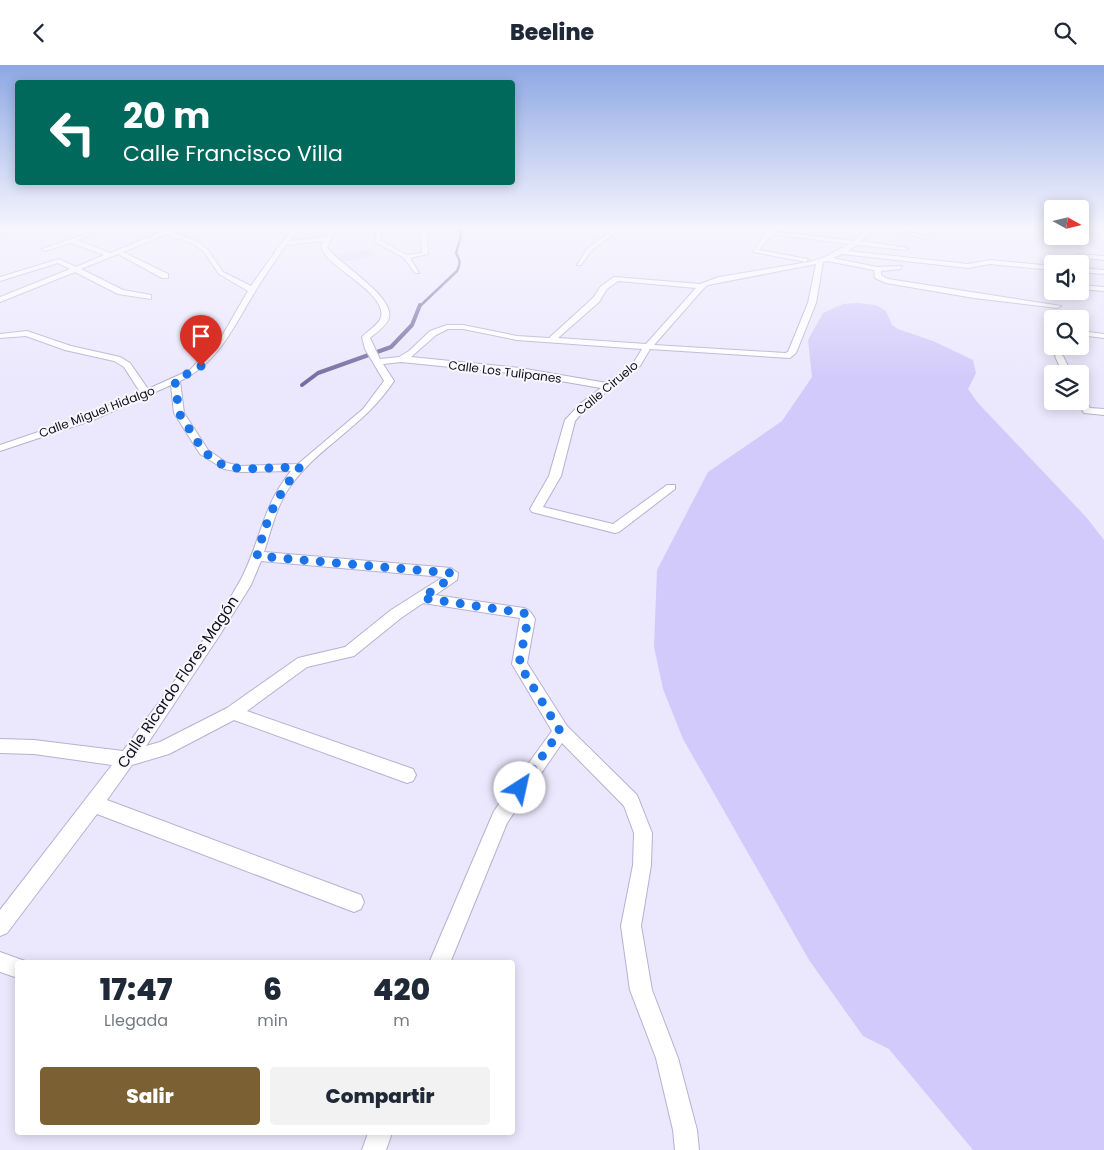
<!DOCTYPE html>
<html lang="es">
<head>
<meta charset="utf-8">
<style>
  :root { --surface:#fff; --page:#f2f2f3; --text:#1f2937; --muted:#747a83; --accent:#7a6032 }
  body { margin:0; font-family:Poppins,sans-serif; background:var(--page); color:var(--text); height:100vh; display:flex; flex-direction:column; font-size:19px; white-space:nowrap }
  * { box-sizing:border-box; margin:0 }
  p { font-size:16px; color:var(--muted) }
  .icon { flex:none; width:28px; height:28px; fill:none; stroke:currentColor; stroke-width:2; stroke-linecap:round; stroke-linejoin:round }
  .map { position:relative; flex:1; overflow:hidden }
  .sheet { position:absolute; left:15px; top:895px; width:500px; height:175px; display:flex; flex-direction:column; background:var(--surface); border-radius:5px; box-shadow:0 2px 12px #0003 }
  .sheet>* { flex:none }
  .banner { position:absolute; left:15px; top:15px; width:500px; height:105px; border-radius:5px; box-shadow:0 2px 12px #0003; background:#00695c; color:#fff; overflow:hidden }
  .needle { width:32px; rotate:98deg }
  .tools { position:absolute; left:1044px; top:135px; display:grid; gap:10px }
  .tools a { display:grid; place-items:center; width:45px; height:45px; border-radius:5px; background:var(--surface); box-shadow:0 2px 12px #0003; font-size:25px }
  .pin { position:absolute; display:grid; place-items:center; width:42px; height:42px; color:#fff; margin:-51px -21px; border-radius:50% 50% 50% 0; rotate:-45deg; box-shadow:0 0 5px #0007 }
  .pin .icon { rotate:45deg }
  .me { position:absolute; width:55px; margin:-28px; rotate:35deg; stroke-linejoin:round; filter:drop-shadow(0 0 4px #0008) }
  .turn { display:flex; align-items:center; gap:18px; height:105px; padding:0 25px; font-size:22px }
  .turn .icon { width:65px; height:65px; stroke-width:2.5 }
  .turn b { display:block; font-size:35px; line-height:42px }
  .eta { display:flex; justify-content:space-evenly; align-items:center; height:85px; text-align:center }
  .eta b { font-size:30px; font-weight:800; line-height:35px }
  .cta { display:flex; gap:10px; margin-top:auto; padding:10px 25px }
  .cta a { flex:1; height:58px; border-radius:5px; background:var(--accent); color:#fff; font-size:20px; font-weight:800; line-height:58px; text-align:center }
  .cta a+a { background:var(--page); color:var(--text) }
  header { display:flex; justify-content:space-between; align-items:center; height:65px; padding:0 25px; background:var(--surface); font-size:22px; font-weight:800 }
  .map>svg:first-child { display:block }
  .built { fill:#dcd8f0 }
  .green { fill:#d2cafa }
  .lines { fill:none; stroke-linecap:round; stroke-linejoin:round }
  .stream-far1 { stroke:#786ea2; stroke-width:2.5 }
  .stream { stroke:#786ea2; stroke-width:4 }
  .minor-casing { stroke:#b6b1d2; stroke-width:2 }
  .minor { fill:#fff; fill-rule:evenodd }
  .route { stroke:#1a73e8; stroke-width:9; stroke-dasharray:0 16.2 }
  .labels { text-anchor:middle; stroke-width:4; stroke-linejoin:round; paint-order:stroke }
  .far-street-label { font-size:12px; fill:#100e19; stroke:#f8f7fe }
  .street-label { font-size:15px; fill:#100e19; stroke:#f8f7fe }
</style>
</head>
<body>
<header><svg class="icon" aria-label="back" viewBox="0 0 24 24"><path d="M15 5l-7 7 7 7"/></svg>Beeline<svg class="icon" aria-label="search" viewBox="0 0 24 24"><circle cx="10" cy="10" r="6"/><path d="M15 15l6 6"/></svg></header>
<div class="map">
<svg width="1104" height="1085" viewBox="0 0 1104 1085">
  <rect width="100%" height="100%" fill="#ebe8fd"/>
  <polygon class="built" points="370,184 375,191 342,197 337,189"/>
  <polygon class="green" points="858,238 876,240 886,246 892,260 898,264 933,276 973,295 976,308 968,324 978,338 1087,453 1104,475 1104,1085 973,1085 889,984 863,971 809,895 683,674 663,624 654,582 657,505 708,407 782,356 812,312 808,275 823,248 843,239"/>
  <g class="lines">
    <path class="stream-far1" d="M419,242l38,-36c4,-8 3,-11 -1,-18l5,-17 -2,-9"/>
    <polyline class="stream" points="302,320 318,308 391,282 412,260 420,240"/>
    <defs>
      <g id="minor">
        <polygon points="11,162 19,162 0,169 0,165"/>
        <path d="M174,162h8l-10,5 26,10 10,8 15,22 28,14 31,-44 13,-15h6l-11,14 36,-4 5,-10h6l-10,20c10,16 68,49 62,71 -3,8 -12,14 -19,20l10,21 19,-2 10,-6 21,-20 17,-6h16l54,11 32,2 44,-40 8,-12 13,-9 86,7 19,-7 90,-15 16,-5 24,-13 -77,-10 -13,16 49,9 -2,3 -53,-10 13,-19 -30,-6 118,14 14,-14h16l45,10 -3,2 -52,-12 -13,14 47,7 -3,2 -49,-5 -8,6 120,13 22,-4 62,6v4l-62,-6 -22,4 -126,-14 -9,4 44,9 25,-1 -2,3 -19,2v4l7,4 173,27 -4,2 -83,-10 -88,-15 -11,-5 -1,-8 -47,-9 -4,1 -7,41 -20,50 -6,5 -140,-9 -10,17 -54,42 -11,13 -14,55 -18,31 70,17 54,-39h8v4l-56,43 -4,1 -83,-21 -2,-3 19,-33 16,-56 15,-16 21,-16 -81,-14 -119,-12 -18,2 11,17c-30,46 -76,65 -105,107 -13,19 -18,43 -25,64l187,16 7,5 -1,7 -22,15 89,13c6,2 8,6 11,11l-8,44 40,63 70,69 15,38 -1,32 -10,61 11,64 26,68 19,72 2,20h-24l-2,-20 -17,-72 -26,-68 -9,-64 12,-61 1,-32 -10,-27 -62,-63 -55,80 -57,140h-21l65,-152 58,-80 -40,-67 8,-46 -97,-15 -22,15 -47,38 -47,11 -60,44 166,58 3,6 -3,6 -6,2 -173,-63 -65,34 -37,11 -25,35 254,95 3,7 -3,7 -7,3 -257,-98 -90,119 -7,3v-26l112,-145 -78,-11 -34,-1v-14l34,1 89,11c40,-55 84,-110 117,-170 21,-39 21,-73 51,-110l-50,1 -17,-3 -24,-15 -26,-41 -3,-28 -78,35 -93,31v-6l85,-29 55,-24 -16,-25 -10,-6 -49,-11 -39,-14 -26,2v-4l27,-3 44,15 49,11 10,6 18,26 42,-19 32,-34 26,-45 -29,-17 -15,-22 -10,-8 -27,-10 -44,18 45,22v4h-6l-44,-24 -37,15 42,21 28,5v4l-33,-5 -43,-22 -75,30v-5l70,-28 -12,-6 -58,18v-4l59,-18 17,8 28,-12 -33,-12 -26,8 -3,-2 47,-16 5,1 -17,6 33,13zM324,176l-3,6c2,3 3,7 6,10 10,13 60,39 54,60 -2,8 -14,14 -19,20l3,12 19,32 -21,28 -65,55 -57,2 -14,-3 -19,-13 -24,-37 -4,-32c38,-17 55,-57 76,-91 9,-15 20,-30 30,-45zM816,199l-8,39 -20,49 -3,1 -131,-8 50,-57 4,-3zM618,216l78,7 -50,56 -88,-6 41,-36 8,-13zM448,264h15l54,11 125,9 -8,13 -27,21 -87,-15 -109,-11 25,-22zM261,496l182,16 -52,33 -46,37 -47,11 -71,50 -67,34 -14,4 75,-113 30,-48z"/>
        <polygon points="377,162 383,162 380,175 407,190 422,188 420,162 426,162 428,189 410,193 419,208 415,208 404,193 375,177"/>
        <polygon points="616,162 622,162 591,186 581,200 577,200 587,184"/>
        <polygon points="1034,162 1041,162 1051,169 1046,170"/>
        <polygon points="1100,162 1104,162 1104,169 1101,167"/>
        <polygon points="1077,189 1104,191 1104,195 1075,192"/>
        <polygon points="1080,203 1104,205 1104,209 1080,207"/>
        <polygon points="1080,220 1104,222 1104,226 1080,224"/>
        <polygon points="1080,266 1104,269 1104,273 1080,270"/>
        <polygon points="1059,288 1063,291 1072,309 1063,309 1055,291"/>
        <polygon points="1080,330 1083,331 1090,343 1104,344 1104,350 1084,348 1077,336 1080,336"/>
        <polygon points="0,887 25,896 26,898 18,898 18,913 0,907"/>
        <polygon points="368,1068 392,1068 386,1085 362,1085"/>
      </g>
    </defs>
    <use href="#minor" class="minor-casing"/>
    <use href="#minor" class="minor"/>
  </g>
  <linearGradient id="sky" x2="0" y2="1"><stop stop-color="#8da8e4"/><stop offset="0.52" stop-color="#f6f5fe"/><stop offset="1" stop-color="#f6f5fe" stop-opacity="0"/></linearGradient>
  <rect width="1104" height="314" fill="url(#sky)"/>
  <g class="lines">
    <path class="route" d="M201,301l-26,15 4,32 25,39 20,14 18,3 58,-2c-25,31 -33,51 -43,89l194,17 1,4 -30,21 102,15 4,6 -9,45 41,67 -40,57"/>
  </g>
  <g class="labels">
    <g class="far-street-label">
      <text transform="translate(505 307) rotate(7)" y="4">Calle Los Tulipanes</text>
      <text transform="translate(607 323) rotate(-40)" y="4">Calle Ciruelo</text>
      <text transform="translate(97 347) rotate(-21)" y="4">Calle Miguel Hidalgo</text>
    </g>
    <g class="street-label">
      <text transform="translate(178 617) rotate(-56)" y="5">Calle Ricardo Flores Magón</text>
    </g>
  </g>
</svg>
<div class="tools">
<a><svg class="needle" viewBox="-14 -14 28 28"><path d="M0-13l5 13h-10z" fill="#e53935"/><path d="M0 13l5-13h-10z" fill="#747a83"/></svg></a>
<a><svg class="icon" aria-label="sound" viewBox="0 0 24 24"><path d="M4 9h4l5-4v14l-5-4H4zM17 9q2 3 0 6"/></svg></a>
<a><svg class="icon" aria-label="search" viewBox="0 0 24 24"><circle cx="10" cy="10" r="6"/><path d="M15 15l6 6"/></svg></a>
<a><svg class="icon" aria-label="layers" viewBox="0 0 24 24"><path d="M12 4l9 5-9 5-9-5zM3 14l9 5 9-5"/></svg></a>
</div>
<div class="pin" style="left:201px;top:301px;background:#d93025"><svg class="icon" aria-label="arrive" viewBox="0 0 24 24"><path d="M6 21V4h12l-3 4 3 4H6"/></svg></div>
<svg class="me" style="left:520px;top:723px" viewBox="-20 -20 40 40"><circle r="19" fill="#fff"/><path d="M0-13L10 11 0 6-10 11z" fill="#1a73e8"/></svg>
<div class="banner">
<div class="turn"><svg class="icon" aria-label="left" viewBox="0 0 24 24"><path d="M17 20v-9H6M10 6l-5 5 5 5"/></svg><div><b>20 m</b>Calle Francisco Villa</div></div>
</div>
<section class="sheet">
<div class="eta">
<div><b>17:47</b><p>Llegada</p></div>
<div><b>6</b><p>min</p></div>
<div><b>420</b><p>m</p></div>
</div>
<div class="cta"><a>Salir</a><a>Compartir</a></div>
</section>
</div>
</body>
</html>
